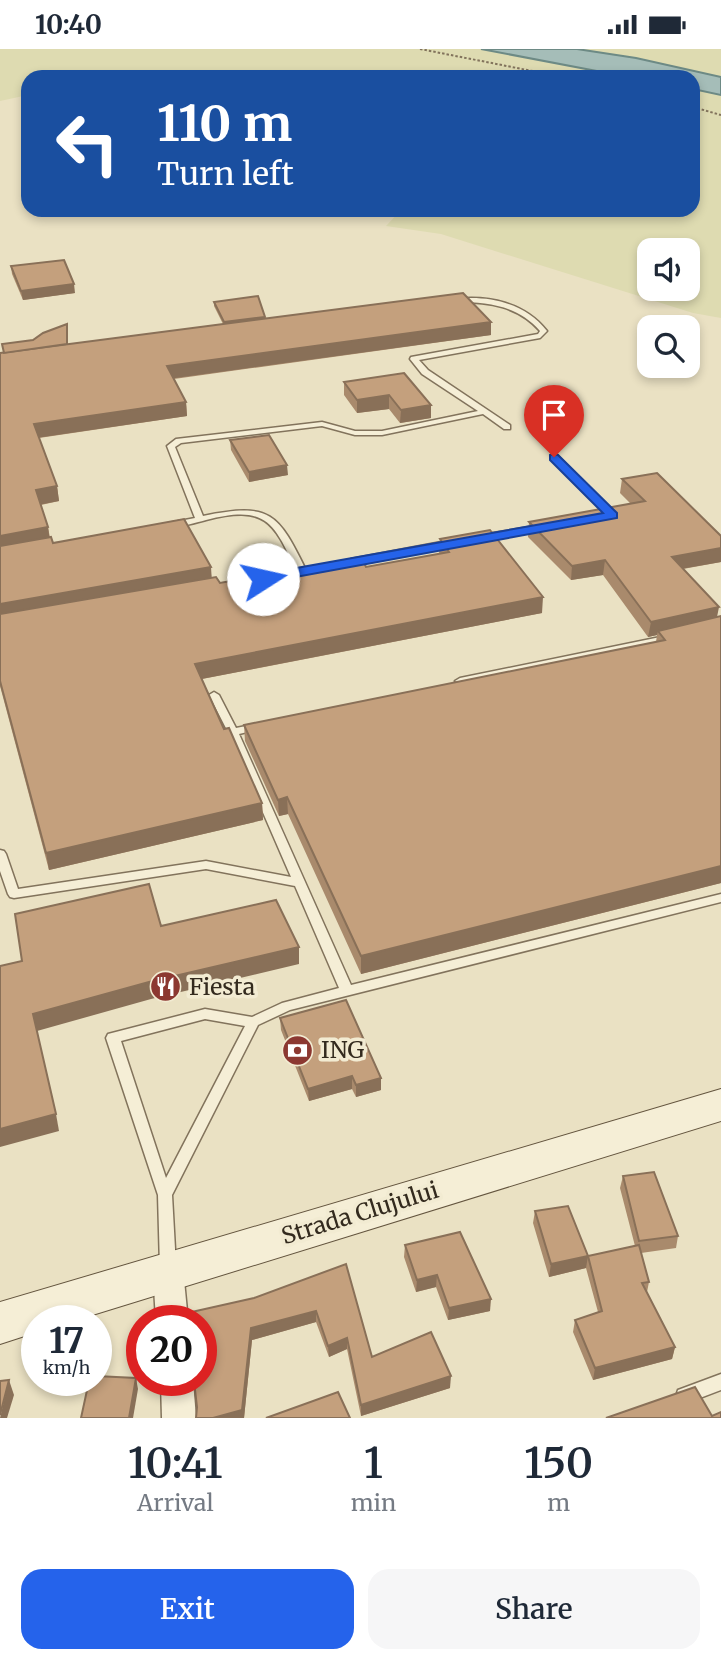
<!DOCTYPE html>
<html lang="en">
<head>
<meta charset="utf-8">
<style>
  :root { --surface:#fff; --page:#f6f6f7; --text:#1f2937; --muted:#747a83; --accent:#2563eb }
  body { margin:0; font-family:Merriweather,serif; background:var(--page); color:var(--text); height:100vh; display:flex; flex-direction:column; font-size:26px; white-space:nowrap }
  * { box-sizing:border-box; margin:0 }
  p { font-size:23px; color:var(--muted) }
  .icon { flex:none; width:38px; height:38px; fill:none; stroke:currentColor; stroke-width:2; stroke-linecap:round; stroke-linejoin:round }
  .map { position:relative; height:1369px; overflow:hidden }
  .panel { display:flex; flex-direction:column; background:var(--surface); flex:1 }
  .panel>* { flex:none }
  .guide { position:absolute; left:21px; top:21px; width:679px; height:147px; border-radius:21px; box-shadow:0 4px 10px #0003; background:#1a4fa0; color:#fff; overflow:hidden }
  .controls { position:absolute; left:637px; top:189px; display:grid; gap:14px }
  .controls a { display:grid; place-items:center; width:63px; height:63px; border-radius:14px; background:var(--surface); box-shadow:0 4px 10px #0003; font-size:35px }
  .speed { position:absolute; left:21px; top:1256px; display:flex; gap:14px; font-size:35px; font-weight:700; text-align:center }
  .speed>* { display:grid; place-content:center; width:91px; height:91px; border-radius:50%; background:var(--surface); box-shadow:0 4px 10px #0003; line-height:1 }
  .speed small { font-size:18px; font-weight:400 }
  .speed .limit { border:10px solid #d22; background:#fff; color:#111 }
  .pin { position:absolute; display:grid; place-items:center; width:60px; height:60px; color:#fff; margin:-72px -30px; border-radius:50% 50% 50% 0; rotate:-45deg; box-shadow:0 0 7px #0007 }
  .pin .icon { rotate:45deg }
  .me { position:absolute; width:77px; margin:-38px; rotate:80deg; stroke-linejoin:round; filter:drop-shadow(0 0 5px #0008) }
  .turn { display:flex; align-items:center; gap:24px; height:147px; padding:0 21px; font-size:32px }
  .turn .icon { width:91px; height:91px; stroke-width:2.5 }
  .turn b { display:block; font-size:49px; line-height:60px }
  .eta { display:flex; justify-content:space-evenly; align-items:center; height:119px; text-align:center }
  .eta b { font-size:42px; font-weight:600; line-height:49px }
  .action { display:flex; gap:14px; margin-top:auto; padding:14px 21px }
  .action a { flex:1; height:80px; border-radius:21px; background:var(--accent); color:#fff; font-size:28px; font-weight:600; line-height:80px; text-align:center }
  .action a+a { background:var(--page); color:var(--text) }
  .status { display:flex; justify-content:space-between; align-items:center; height:49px; padding:0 35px; background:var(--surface); direction:ltr }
  .status svg { height:19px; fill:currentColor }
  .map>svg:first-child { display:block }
  .farmland { fill:#dedbb1; fill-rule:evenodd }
  .water { fill:#a5bdb8; stroke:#6d8a85; stroke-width:2 }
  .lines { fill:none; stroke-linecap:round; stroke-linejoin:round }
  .lane-casing { stroke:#82735c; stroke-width:3 }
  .street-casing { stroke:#82735c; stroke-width:3 }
  .secondary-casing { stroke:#64553f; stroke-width:2 }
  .path { stroke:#82735c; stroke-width:2; stroke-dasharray:2.5 2; stroke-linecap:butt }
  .lane { fill:#f5eed6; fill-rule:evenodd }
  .street { fill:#f5eed6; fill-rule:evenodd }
  .secondary { fill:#f5eed6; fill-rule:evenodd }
  .wall { fill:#a98a6c }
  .shaded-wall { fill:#897058 }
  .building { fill:#c4a07d; stroke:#897058; stroke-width:2 }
  .route { fill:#2563eb; stroke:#184099; stroke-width:2 }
  .labels { text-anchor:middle; stroke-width:7; stroke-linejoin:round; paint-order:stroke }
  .near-poi-label { font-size:23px; fill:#332a1e; stroke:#f2ebd2; text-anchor:start }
  .near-street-label { font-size:23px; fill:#332a1e; stroke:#f2ebd2 }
</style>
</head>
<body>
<div class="status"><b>10:40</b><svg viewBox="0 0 49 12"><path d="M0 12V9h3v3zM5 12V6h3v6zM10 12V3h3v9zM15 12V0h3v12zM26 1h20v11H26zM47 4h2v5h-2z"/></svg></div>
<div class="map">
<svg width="721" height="1369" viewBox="0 0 721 1369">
  <rect width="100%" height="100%" fill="#eae1c3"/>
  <g class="farmland">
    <polygon points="0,0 481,0 628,28 28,28 28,46 0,52"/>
    <polygon points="577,0 721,0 721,28 636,9"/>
    <path d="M693,40l28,6v223l-28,-5 -252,-79 -55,-8 15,-16h292zM649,201h39v39h-39z"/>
  </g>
  <polygon class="water" points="481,0 577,0 636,9 721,28 721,46 693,40 693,28 628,28"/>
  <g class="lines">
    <defs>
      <g id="lane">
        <path d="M455,250c34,-4 70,4 92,32l-7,7 -121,22 9,10 82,55v4h-6l-21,-15 -101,21h-27l-33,-9 -141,17 -6,4 28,69c68,-14 75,-3 104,56l-2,2h-6l-2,-2c-23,-49 -30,-68 -91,-52 -11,3 -25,7 -37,7v-4l26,-5 -28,-72 9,-7 146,-17 33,9h27l96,-20 -56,-37 -12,-15 1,-2 127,-23 2,-3c-22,-25 -51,-29 -83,-29l-3,-2z"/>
        <polygon points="551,406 557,406 615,464 615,468 606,469 605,467 606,465 551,410"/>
        <polygon points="541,476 544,477 544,481 481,492 477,489 481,486"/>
        <polygon points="452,491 456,494 455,496 351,516 347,513 351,510"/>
        <polygon points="670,586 673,587 675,589 673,591 460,635 455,632 460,629"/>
        <path d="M214,643l5,3 17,33 20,-4 5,3 -1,2 -21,5 112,251 370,-91v8l-431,108 -32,15 -86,170 4,72 -3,5 -5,2 -5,-2 -3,-5 -2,-72 -52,-157 2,-4 97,-25 47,8 30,-14 57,-15 -44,-102 -89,-17 -192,29 -4,-1 -2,-3 -8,-23v-21l4,1 2,3 12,35 188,-28 85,16 -63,-145 -19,-37zM205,970l40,7 -79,152 -45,-137z"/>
        <polygon points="721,1325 721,1341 684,1355 678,1353 676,1347 678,1341"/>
      </g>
      <g id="street">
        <polygon points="168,1207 179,1211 183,1221 188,1272 156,1272 153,1221 157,1211"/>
        <polygon points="161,1332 193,1332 196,1369 162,1369"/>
      </g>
      <polygon id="secondary" points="721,1040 721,1072 73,1272 37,1272 37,1283 0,1295 0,1253"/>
    </defs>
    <use href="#lane" class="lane-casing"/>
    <use href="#street" class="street-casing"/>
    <use href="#secondary" class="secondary-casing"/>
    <g class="path">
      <polyline points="420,0 563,28"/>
      <polyline points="693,58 721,66"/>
    </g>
    <use href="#lane" class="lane"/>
    <use href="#street" class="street"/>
    <use href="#secondary" class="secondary"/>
  </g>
  <g class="wall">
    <polygon points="11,217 75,244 23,251 12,225"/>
    <polygon points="214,253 266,270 491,273 491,286 174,330 186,353 187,367 39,389 57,437 59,452 41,456 48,478 50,489 53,494 211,528 220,534 366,518 439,505 440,490 542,564 202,630 224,680 262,754 263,771 49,821 0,637 0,304 4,304 2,295 33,291 68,279 68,295 223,275 214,257"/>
    <polygon points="344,333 431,356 431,369 400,374 389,360 357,364 344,346"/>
    <polygon points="230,391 288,426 249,433 231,401"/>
    <polygon points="622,430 721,487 721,513 683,520 717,568 721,567 721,834 361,925 288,765 279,767 245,692 244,676 656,593 657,586 648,588 603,526 571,531 528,488 529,473 631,455 620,444"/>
    <polygon points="280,969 381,1029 381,1041 356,1048 352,1040 309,1052 281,981"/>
    <polygon points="623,1127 678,1187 676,1199 641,1204 649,1233 647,1243 675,1298 672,1310 593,1331 573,1283 575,1271 598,1263 586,1219 549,1228 533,1174 535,1162 588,1207 635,1197 620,1139"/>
    <polygon points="405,1196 490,1262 448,1271 436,1238 416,1243 404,1208"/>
    <polygon points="346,1215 372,1308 450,1339 361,1367 347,1300 329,1308 316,1273 252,1291 244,1369 196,1369 254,1249"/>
  </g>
  <g class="shaded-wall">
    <polygon points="74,235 75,244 23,251 21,242"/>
    <polygon points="265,268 266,272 224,278 224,273"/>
    <polygon points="491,273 491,286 168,330 167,317"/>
    <polygon points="389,346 389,360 357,364 357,351"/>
    <polygon points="186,353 187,367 36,389 34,375"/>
    <polygon points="431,356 431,369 400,374 401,361"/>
    <polygon points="287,416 288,426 249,433 249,423"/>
    <polygon points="57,437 59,452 38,456 36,441"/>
    <polygon points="48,478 50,493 0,502 0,487"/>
    <polygon points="721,499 721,513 669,522 672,508"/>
    <polygon points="605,511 603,526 571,531 572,517"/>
    <polygon points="211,518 212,533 0,571 0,555"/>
    <polygon points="543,548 542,564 196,631 195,615"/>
    <polygon points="719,558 716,573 658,582 657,586 648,588 651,573"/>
    <polygon points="287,748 288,765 279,767 278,751"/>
    <polygon points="262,754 263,771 49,821 46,804"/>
    <polygon points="721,817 721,834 361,925 361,907"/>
    <polygon points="299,898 299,915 151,950 37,982 33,965 149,933"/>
    <polygon points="352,1027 352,1040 309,1052 308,1040"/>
    <polygon points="381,1029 381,1041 356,1048 356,1036"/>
    <polygon points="56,1065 59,1082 0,1098 0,1080"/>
    <polygon points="588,1207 586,1219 549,1228 551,1215"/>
    <polygon points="437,1226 436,1238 416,1243 417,1231"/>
    <polygon points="491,1250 490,1262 448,1271 449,1259"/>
    <polygon points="316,1262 316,1273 252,1291 244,1369 213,1369 251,1279"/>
    <polygon points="347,1289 347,1300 329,1308 328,1297"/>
    <polygon points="675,1298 672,1310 593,1331 595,1319"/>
    <polygon points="451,1327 450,1339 361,1367 361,1356"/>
    <polygon points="136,1329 138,1340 133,1369 129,1369"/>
    <polygon points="9,1331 14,1346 7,1369 0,1369"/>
  </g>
  <g class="building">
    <polygon points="64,211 74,235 21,242 11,217"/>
    <polygon points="463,244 491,273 167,317 186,353 34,375 57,437 36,441 48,478 0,487 0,304"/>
    <polygon points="258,247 265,268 224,273 214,253"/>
    <polygon points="67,275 67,295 4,304 2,295 33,291 43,284"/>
    <polygon points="404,324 431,356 401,361 389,346 357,351 344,333"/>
    <polygon points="269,386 287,416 249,423 230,391"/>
    <polygon points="657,424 721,487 721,499 672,508 719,558 651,573 605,511 572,517 529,473 645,452 622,430"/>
    <polygon points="184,470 211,518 0,555 0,497 51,488 53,494"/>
    <polygon points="490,481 543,548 195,615 224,680 229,679 262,754 46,804 0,632 0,565 216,528 220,534 361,508 366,518 449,503 440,490"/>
    <polygon points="721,567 721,817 361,907 287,748 278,751 244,676 665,591 658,582"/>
    <polygon points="149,835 161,877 276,851 299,898 149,933 33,965 56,1065 0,1080 0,917 22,912 15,865"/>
    <polygon points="346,951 381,1029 356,1036 352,1027 308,1040 280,969"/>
    <polygon points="654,1123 678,1187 639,1192 623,1127"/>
    <polygon points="568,1157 588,1207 551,1215 535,1162"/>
    <polygon points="460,1183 491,1250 449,1259 437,1226 417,1231 405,1196"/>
    <polygon points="639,1196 649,1233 642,1234 675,1298 595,1319 575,1271 602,1262 588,1207"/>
    <polygon points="346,1215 372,1308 431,1283 451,1327 361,1356 347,1289 328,1297 316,1262 251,1279 242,1361 213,1369 196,1369 197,1358 194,1332 201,1332 201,1272 188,1272 187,1264 254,1249"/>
    <polygon points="96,1327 136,1329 129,1369 81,1369 89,1332 96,1332"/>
    <polygon points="9,1331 0,1366 0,1332"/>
    <polygon points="695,1338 712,1367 721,1363 721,1369 606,1369"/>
    <polygon points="338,1343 350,1369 266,1369"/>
  </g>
  <polygon class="route" points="554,405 558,406 617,464 617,469 263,534 256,530 263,525 603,464 550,411 550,406"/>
  <defs>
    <symbol id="restaurant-disc" viewBox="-11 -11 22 22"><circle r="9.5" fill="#8c3831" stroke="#f2ebd2"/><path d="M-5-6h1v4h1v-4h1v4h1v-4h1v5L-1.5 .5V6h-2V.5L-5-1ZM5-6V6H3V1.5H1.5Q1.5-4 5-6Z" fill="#fff"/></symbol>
    <symbol id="bank-disc" viewBox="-11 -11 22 22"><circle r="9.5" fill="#8c3831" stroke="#f2ebd2"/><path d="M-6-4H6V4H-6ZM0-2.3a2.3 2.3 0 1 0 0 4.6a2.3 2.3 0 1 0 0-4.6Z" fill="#fff"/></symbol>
  </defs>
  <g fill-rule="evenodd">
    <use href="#restaurant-disc" x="148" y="920" width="35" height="35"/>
    <use href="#bank-disc" x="280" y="984" width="35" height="35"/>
  </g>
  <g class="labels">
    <g class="near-poi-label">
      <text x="189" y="946">Fiesta</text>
      <text x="321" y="1009">ING</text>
    </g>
    <g class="near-street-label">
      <text transform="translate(360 1164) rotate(-17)" y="8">Strada Clujului</text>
    </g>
  </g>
</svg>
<div class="controls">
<a><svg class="icon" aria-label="sound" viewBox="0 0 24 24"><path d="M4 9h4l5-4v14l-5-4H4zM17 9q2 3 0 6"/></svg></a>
<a><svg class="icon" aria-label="search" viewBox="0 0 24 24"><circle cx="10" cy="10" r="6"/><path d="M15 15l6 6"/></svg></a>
</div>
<div class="speed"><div>17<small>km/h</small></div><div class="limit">20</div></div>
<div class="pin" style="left:554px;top:408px;background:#d93025"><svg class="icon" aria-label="arrive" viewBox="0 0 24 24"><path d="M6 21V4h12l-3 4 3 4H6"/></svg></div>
<svg class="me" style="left:263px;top:530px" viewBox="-20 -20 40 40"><circle r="19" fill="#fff"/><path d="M0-13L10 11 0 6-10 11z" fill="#2563eb"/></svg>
<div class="guide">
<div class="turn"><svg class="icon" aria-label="left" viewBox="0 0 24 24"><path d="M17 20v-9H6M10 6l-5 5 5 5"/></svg><div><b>110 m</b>Turn left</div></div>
</div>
</div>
<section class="panel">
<div class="eta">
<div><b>10:41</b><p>Arrival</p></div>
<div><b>1</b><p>min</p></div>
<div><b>150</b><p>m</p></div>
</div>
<div class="action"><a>Exit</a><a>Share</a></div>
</section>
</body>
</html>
